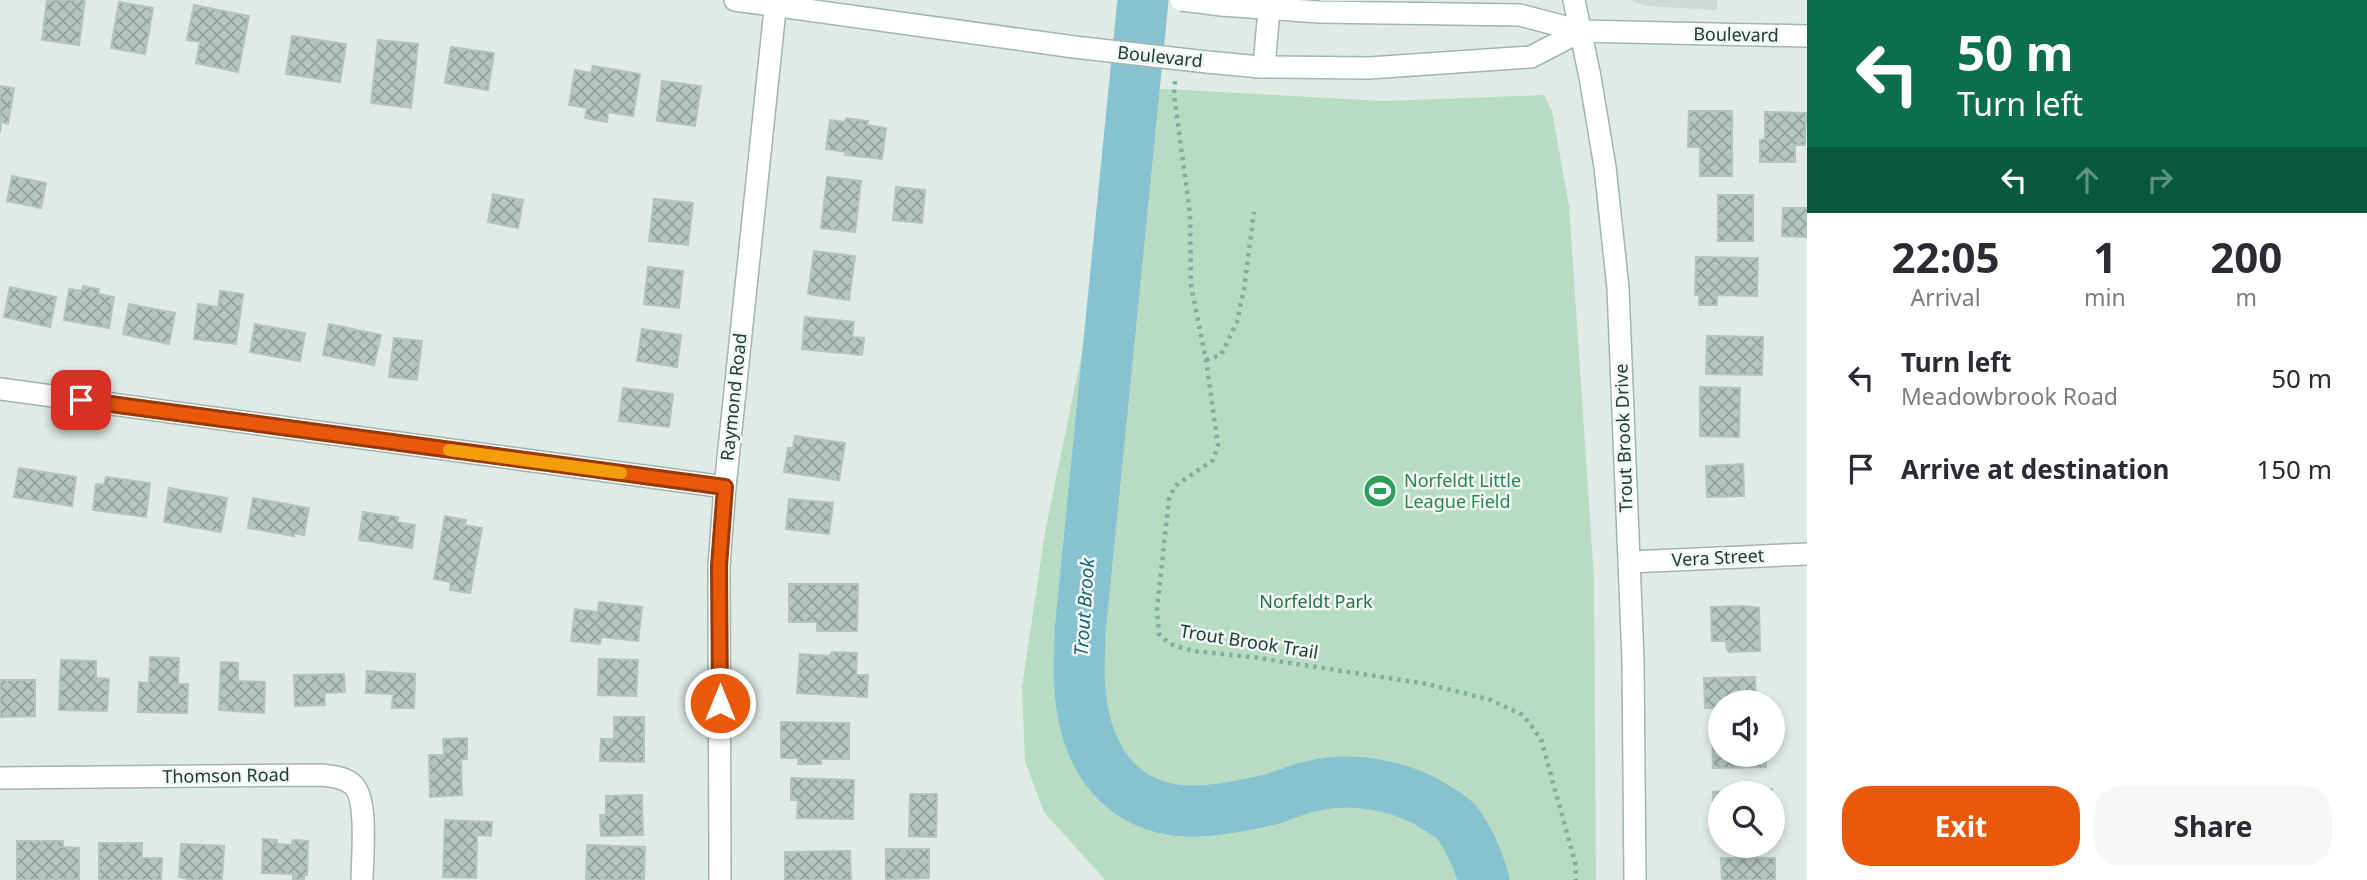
<!DOCTYPE html>
<html lang="en">
<head>
<meta charset="utf-8">
<style>
  :root { --surface:#fff; --page:#f7f7f7; --text:#2b2b33; --muted:#7c7c81; --accent:#ea580c }
  body { margin:0; font-family:"Noto Sans",sans-serif; background:var(--page); color:var(--text); height:100vh; display:flex; flex-direction:column; font-size:26px; white-space:nowrap }
  * { box-sizing:border-box; margin:0 }
  p { font-size:23px; color:var(--muted) }
  .icon { flex:none; width:38px; height:38px; fill:none; stroke:currentColor; stroke-width:2; stroke-linecap:round; stroke-linejoin:round }
  .map { position:relative; flex:1; overflow:hidden }
  .details { display:flex; flex-direction:column; background:var(--surface); width:560px }
  .details>* { flex:none }
  .guide { background:#0b6e4f; color:#fff; overflow:hidden }
  .controls { position:absolute; left:1708px; top:690px; display:grid; gap:14px }
  .controls a { display:grid; place-items:center; width:77px; height:77px; border-radius:50%; background:var(--surface); box-shadow:0 4px 10px #0003; font-size:35px }
  .pin { position:absolute; display:grid; place-items:center; width:60px; height:60px; color:#fff; margin:-30px; border-radius:14px; box-shadow:0 4px 10px #0006 }
  .me { position:absolute; width:77px; margin:-38px; rotate:0deg; stroke-linejoin:round; filter:drop-shadow(0 0 5px #0008) }
  .turn { display:flex; align-items:center; gap:24px; height:147px; padding:0 35px; font-size:32px }
  .turn .icon { width:91px; height:91px; stroke-width:2.5 }
  .turn b { display:block; font-size:49px; line-height:60px }
  .lanes { display:flex; align-items:center; height:66px; padding:0 35px; background:#0003; justify-content:center; gap:35px; direction:ltr }
  .lanes .off { opacity:.35 }
  .eta { display:flex; justify-content:space-evenly; align-items:center; height:119px; text-align:center }
  .eta b { font-size:42px; font-weight:700; line-height:49px }
  .primary-button { display:flex; gap:14px; margin-top:auto; padding:14px 35px }
  .primary-button a { flex:1; height:80px; border-radius:28px; background:var(--accent); color:#fff; font-size:28px; font-weight:700; line-height:80px; text-align:center }
  .primary-button a+a { background:var(--page); color:var(--text) }
  ul { padding:0; list-style:none }
  li { display:flex; align-items:center; gap:21px; height:91px; padding:0 35px }
  li div { flex:1 }
  li b { display:block; font-size:26px }
  li em { font-style:normal }
  main { display:flex; flex:1; min-height:0 }
  .map>svg:first-child { display:block }
  .built { fill:#cedad5 }
  .green { fill:#b8dcc3 }
  .lines { fill:none; stroke-linecap:round; stroke-linejoin:round }
  .river { stroke:#87c2d0; stroke-width:51 }
  .building { fill:url(#building-cross-hatch); stroke:#b2c4bd; stroke-width:2 }
  .minor-casing { stroke:#a3b3ad; stroke-width:24 }
  .tertiary-casing { stroke:#a3b3ad; stroke-width:24 }
  .secondary-casing { stroke:#9fb6af; stroke-width:24 }
  .path { stroke:#80aea2; stroke-width:4.5; stroke-dasharray:3.5 5; stroke-linecap:butt }
  .minor { stroke:#fff; stroke-width:21 }
  .tertiary { stroke:#fff; stroke-width:21 }
  .secondary { stroke:#fff; stroke-width:21 }
  .secondary-bridge-casing { stroke:#9fb6af; stroke-width:24; stroke-linecap:butt }
  .secondary-bridge { stroke:#fff; stroke-width:21 }
  .route-casing { stroke:#983908; stroke-width:18 }
  .route { stroke:#ea580c; stroke-width:12 }
  .slow { stroke:#f59e0b; stroke-width:12 }
  .labels { text-anchor:middle; stroke-width:5; stroke-linejoin:round; paint-order:stroke }
  .street-label { font-size:18px; fill:#213b35; stroke:#f0f7f4 }
  .leisure-label { font-size:18px; fill:#27864d; stroke:#f0f7f4; text-anchor:start }
  .park-label { font-size:18px; fill:#2b7149; stroke:#f0f7f4 }
  .water-label { font-size:19px; font-style:italic; fill:#1b6376; stroke:#f0f7f4 }
</style>
</head>
<body>
<main>
<div class="map">
<svg width="1807" height="880" viewBox="0 0 1807 880">
  <defs>
    <pattern id="building-cross-hatch" width="8" height="8" patternUnits="userSpaceOnUse" patternTransform="scale(1.75)"><rect width="8" height="8" fill="#b5c5bf"/><path d="M0 0l8 8M0 8l8-8" fill="none" stroke="#93a19c"/></pattern>
  </defs>
  <rect width="100%" height="100%" fill="#e0ebe6"/>
  <polygon class="built" points="1629,0 1717,0 1717,10 1646,6"/>
  <polygon class="green" points="1110,86 1384,101 1544,95 1552,111 1569,206 1594,579 1596,880 1105,880 1044,812 1025,761 1022,687 1045,532 1093,299"/>
  <g class="lines">
    <path class="river" d="M1143,0l-63,632c0,19 -2,39 0,58 7,83 55,132 140,119 17,-2 36,-6 52,-10 14,-4 27,-11 41,-13 42,-10 92,0 127,24 6,4 13,7 17,13 13,17 21,37 27,57"/>
  </g>
  <g class="building">
    <polygon points="47,0 85,0 79,45 42,40"/>
    <polygon points="119,2 153,8 145,54 111,48"/>
    <polygon points="194,5 249,16 238,72 196,63 200,42 187,40"/>
    <polygon points="292,36 346,44 340,82 286,74"/>
    <polygon points="378,40 418,44 411,108 371,103"/>
    <polygon points="451,47 494,53 488,90 445,83"/>
    <polygon points="593,66 640,74 633,116 608,112 607,122 585,118 587,108 569,105 575,70 591,73"/>
    <polygon points="662,81 701,86 695,126 657,121"/>
    <polygon points="0,86 14,88 8,124 1,122 0,133"/>
    <polygon points="1689,111 1732,111 1732,176 1700,176 1700,147 1688,147"/>
    <polygon points="1765,112 1806,113 1805,145 1795,145 1795,162 1760,162 1760,140 1765,139"/>
    <polygon points="846,118 868,121 867,125 886,128 882,159 845,155 846,152 826,149 830,120 845,122"/>
    <polygon points="12,176 46,183 41,208 7,201"/>
    <polygon points="827,177 861,181 855,232 821,228"/>
    <polygon points="896,187 925,190 922,223 893,220"/>
    <polygon points="493,194 523,200 518,228 488,222"/>
    <rect x="1718" y="195" width="35" height="46"/>
    <polygon points="654,199 693,203 688,245 649,241"/>
    <polygon points="1783,208 1807,208 1807,237 1782,236"/>
    <polygon points="814,251 855,256 849,300 808,294"/>
    <polygon points="1696,257 1758,258 1757,296 1717,295 1717,305 1699,305 1699,295 1695,295"/>
    <polygon points="648,267 683,271 679,308 644,304"/>
    <polygon points="83,286 99,289 98,294 114,297 109,328 64,320 69,289 82,291"/>
    <polygon points="10,287 56,297 50,327 4,317"/>
    <polygon points="220,291 243,294 236,344 194,339 198,304 218,307"/>
    <polygon points="129,304 175,313 169,344 123,334"/>
    <polygon points="805,317 854,322 852,337 864,338 862,355 802,349"/>
    <polygon points="255,324 305,333 300,361 250,352"/>
    <polygon points="329,324 381,335 374,365 323,355"/>
    <polygon points="642,329 681,335 677,367 637,361"/>
    <polygon points="1707,336 1763,337 1762,375 1706,374"/>
    <polygon points="394,338 422,341 417,380 389,377"/>
    <polygon points="1700,387 1740,388 1739,437 1700,436"/>
    <polygon points="623,388 673,394 669,427 619,421"/>
    <polygon points="795,436 845,443 839,480 784,472 788,448 793,448"/>
    <polygon points="1743,464 1744,496 1707,497 1706,466"/>
    <polygon points="19,468 76,477 72,506 14,497"/>
    <polygon points="106,477 150,483 146,517 93,510 96,484 104,485"/>
    <polygon points="169,488 227,498 221,532 164,522"/>
    <polygon points="253,498 309,508 304,535 294,533 294,536 248,528"/>
    <polygon points="789,499 833,503 829,534 786,529"/>
    <polygon points="363,512 398,517 397,522 415,525 412,548 359,540"/>
    <polygon points="445,516 466,520 465,525 482,528 470,593 450,590 451,582 434,579"/>
    <polygon points="789,584 858,584 857,631 817,631 817,622 789,622"/>
    <polygon points="599,602 642,607 638,641 601,637 600,644 571,641 575,609 598,612"/>
    <polygon points="1744,606 1759,608 1760,651 1729,652 1727,649 1726,641 1712,641 1711,607"/>
    <polygon points="832,652 857,653 856,675 868,675 867,697 797,693 800,654 829,656"/>
    <polygon points="150,657 179,658 178,684 188,684 187,713 138,712 139,682 149,683"/>
    <polygon points="599,659 638,660 636,696 598,695"/>
    <polygon points="61,660 96,661 96,678 109,679 107,711 59,710"/>
    <polygon points="221,662 238,663 238,681 265,682 264,713 219,710"/>
    <polygon points="367,671 415,674 414,708 392,708 393,694 366,693"/>
    <polygon points="344,674 345,692 324,693 325,705 295,706 294,675"/>
    <polygon points="1755,677 1756,702 1720,702 1720,708 1705,708 1704,678"/>
    <polygon points="0,680 35,680 35,716 0,717"/>
    <polygon points="614,717 644,717 644,762 600,761 601,739 614,739"/>
    <polygon points="781,722 849,723 849,759 821,759 821,764 798,764 799,758 781,758"/>
    <polygon points="1712,723 1720,723 1720,754 1766,754 1766,767 1713,768"/>
    <polygon points="467,738 467,759 461,759 462,795 430,797 429,755 444,755 443,739"/>
    <polygon points="791,778 854,780 853,819 797,818 798,800 791,800"/>
    <polygon points="1772,789 1772,793 1720,793 1720,825 1714,825 1713,792"/>
    <polygon points="910,794 937,794 936,837 909,836"/>
    <polygon points="642,795 643,835 601,836 600,815 606,815 606,796"/>
    <polygon points="445,820 492,822 491,836 477,835 476,878 443,877"/>
    <polygon points="263,839 277,840 277,844 292,845 293,840 308,841 307,875 304,875 304,880 293,880 293,874 262,873"/>
    <polygon points="17,841 63,841 63,847 79,848 79,879 17,880"/>
    <polygon points="99,843 142,843 142,858 162,858 161,880 99,880"/>
    <polygon points="181,844 224,846 222,880 191,880 179,877"/>
    <polygon points="587,845 645,847 644,880 586,880"/>
    <polygon points="886,849 929,849 929,878 886,879"/>
    <polygon points="850,851 851,880 785,880 785,852"/>
    <polygon points="1721,858 1775,858 1775,880 1722,880"/>
  </g>
  <g class="lines">
    <defs>
      <g id="minor">
        <polyline points="0,389 725,487"/>
        <polyline points="1630,562 1807,554"/>
        <path d="M0,778l320,-3c11,1 23,2 32,9 17,13 10,75 10,96"/>
      </g>
      <polyline id="tertiary" points="720,880 719,566 725,487 776,0"/>
      <g id="secondary">
        <polyline points="735,0 1074,47"/>
        <polyline points="1574,0 1590,77 1605,167 1618,288 1633,660 1635,880"/>
        <polyline points="1222,5 1319,12 1520,15 1581,31 1807,36"/>
        <polyline points="1207,62 1260,67 1369,68 1531,57 1581,31"/>
        <polyline points="1264,67 1269,9"/>
      </g>
    </defs>
    <use href="#minor" class="minor-casing"/>
    <use href="#tertiary" class="tertiary-casing"/>
    <use href="#secondary" class="secondary-casing"/>
    <g class="path">
      <polyline points="1175,81 1174,94 1190,214 1191,285 1206,360 1218,445 1213,460 1175,486 1169,499 1157,609 1159,634 1170,644 1193,651 1251,657 1427,684 1491,700 1523,715 1541,739 1575,862 1576,880"/>
      <polyline points="1206,360 1221,355 1237,322 1244,289 1254,212"/>
    </g>
    <use href="#minor" class="minor"/>
    <use href="#tertiary" class="tertiary"/>
    <use href="#secondary" class="secondary"/>
    <defs>
      <g id="secondary-bridge">
        <polyline points="1181,0 1222,5"/>
        <polyline points="1074,47 1207,62"/>
      </g>
    </defs>
    <use href="#secondary-bridge" class="secondary-bridge-casing"/>
    <use href="#secondary-bridge" class="secondary-bridge"/>
  </g>
  <g class="lines">
    <defs>
      <polyline id="route" points="81,400 725,487 719,566 720,703"/>
    </defs>
    <use href="#route" class="route-casing"/>
    <use href="#route" class="route"/>
    <polyline class="slow" points="449,450 621,473"/>
  </g>
  <defs>
    <symbol id="stadium-disc" viewBox="-11 -11 22 22"><circle r="9.5" fill="#2e9e5b" stroke="#f0f7f4"/><path d="M0-5a6.5 5 0 1 0 0 10a6.5 5 0 1 0 0-10ZM-3.5-1.8h7v3.6h-7Z" fill="#fff"/></symbol>
  </defs>
  <g fill-rule="evenodd">
    <use href="#stadium-disc" x="1361" y="472" width="38" height="38"/>
  </g>
  <g class="labels">
    <g class="street-label">
      <text transform="translate(1736 35) rotate(1)" y="6">Boulevard</text>
      <text transform="translate(1160 57) rotate(6)" y="6">Boulevard</text>
      <text transform="translate(734 397) rotate(-84)" y="6">Raymond Road</text>
      <text transform="translate(1624 438) rotate(-92)" y="6">Trout Brook Drive</text>
      <text transform="translate(1718 558) rotate(-3)" y="6">Vera Street</text>
      <text transform="translate(1249 642) rotate(9)" y="6">Trout Brook Trail</text>
      <text transform="translate(226 776) rotate(-1)" y="6">Thomson Road</text>
    </g>
    <g class="leisure-label">
      <text x="1404" y="487">Norfeldt Little<tspan x="1404" dy="21">League Field</tspan></text>
    </g>
    <g class="park-label">
      <text x="1316" y="608">Norfeldt Park</text>
    </g>
    <g class="water-label">
      <text transform="translate(1084 607) rotate(-86)" y="7">Trout Brook</text>
    </g>
  </g>
</svg>
<div class="controls">
<a><svg class="icon" aria-label="sound" viewBox="0 0 24 24"><path d="M4 9h4l5-4v14l-5-4H4zM17 9q2 3 0 6"/></svg></a>
<a><svg class="icon" aria-label="search" viewBox="0 0 24 24"><circle cx="10" cy="10" r="6"/><path d="M15 15l6 6"/></svg></a>
</div>
<div class="pin" style="left:81px;top:400px;background:#d93025"><svg class="icon" aria-label="arrive" viewBox="0 0 24 24"><path d="M6 21V4h12l-3 4 3 4H6"/></svg></div>
<svg class="me" style="left:720px;top:703px" viewBox="-20 -20 40 40"><circle r="17" fill="#ea580c" stroke="#fff" stroke-width="3"/><path d="M0-11L8 9 0 5-8 9z" fill="#fff"/></svg>
</div>
<section class="details">
<div class="guide">
<div class="turn"><svg class="icon" aria-label="left" viewBox="0 0 24 24"><path d="M17 20v-9H6M10 6l-5 5 5 5"/></svg><div><b>50 m</b>Turn left</div></div>
<div class="lanes"><svg class="icon" aria-label="left" viewBox="0 0 24 24"><path d="M17 20v-9H6M10 6l-5 5 5 5"/></svg><svg class="icon off" aria-label="ahead" viewBox="0 0 24 24"><path d="M12 20V5M6 11l6-6 6 6"/></svg><svg class="icon off" aria-label="right" viewBox="0 0 24 24"><path d="M7 20v-9h11M14 6l5 5-5 5"/></svg></div>
</div>
<div class="eta">
<div><b>22:05</b><p>Arrival</p></div>
<div><b>1</b><p>min</p></div>
<div><b>200</b><p>m</p></div>
</div>
<ul>
<li><svg class="icon" aria-label="left" viewBox="0 0 24 24"><path d="M17 20v-9H6M10 6l-5 5 5 5"/></svg><div><b>Turn left</b><p>Meadowbrook Road</p></div><em>50 m</em></li>
<li><svg class="icon" aria-label="arrive" viewBox="0 0 24 24"><path d="M6 21V4h12l-3 4 3 4H6"/></svg><div><b>Arrive at destination</b></div><em>150 m</em></li>
</ul>
<div class="primary-button"><a>Exit</a><a>Share</a></div>
</section>
</main>
</body>
</html>
